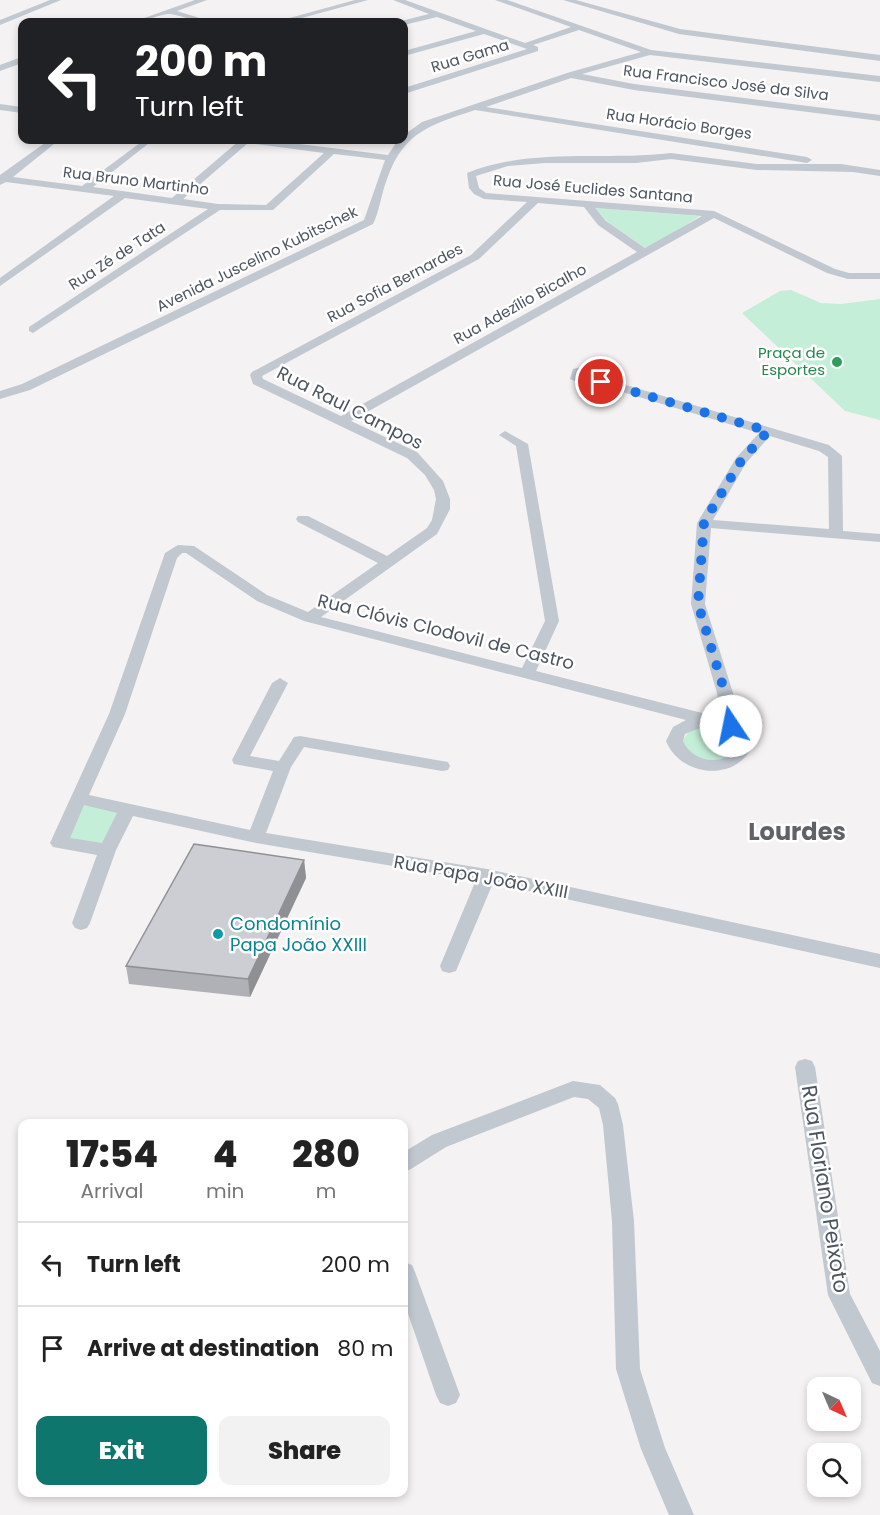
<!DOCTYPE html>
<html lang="en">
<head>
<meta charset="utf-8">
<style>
  :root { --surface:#fff; --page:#f2f2f2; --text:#222; --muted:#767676; --line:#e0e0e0; --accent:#0f766e }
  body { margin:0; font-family:Poppins,sans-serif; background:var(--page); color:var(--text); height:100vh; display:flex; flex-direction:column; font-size:22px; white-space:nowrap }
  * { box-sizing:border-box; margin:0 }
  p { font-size:20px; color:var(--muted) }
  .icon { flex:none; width:33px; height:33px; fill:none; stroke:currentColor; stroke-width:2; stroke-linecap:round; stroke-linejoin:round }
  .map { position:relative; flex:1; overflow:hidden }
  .drawer { position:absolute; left:18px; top:1119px; width:390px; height:378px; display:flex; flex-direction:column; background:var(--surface); border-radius:12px; box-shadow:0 3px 9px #0003 }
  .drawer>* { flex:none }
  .hud { position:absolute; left:18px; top:18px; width:390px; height:126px; border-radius:12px; box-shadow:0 3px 9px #0003; background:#202124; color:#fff; overflow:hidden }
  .needle { width:39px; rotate:136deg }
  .controls { position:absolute; left:807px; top:1377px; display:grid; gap:12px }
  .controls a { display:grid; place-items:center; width:54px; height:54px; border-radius:12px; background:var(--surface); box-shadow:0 3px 9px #0003; font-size:30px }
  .pin { position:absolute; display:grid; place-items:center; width:51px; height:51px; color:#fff; margin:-26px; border:3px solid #fff; border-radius:50%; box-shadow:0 2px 6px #0007 }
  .me { position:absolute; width:66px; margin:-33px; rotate:349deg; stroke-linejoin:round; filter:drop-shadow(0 0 4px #0008) }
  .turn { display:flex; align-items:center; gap:21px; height:126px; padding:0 18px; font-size:27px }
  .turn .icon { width:78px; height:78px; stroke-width:2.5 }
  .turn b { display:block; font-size:42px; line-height:51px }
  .eta { display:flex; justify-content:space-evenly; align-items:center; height:102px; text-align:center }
  .eta b { font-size:36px; font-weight:800; line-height:42px }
  .primary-button { display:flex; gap:12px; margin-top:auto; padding:12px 18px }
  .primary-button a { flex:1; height:69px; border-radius:12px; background:var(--accent); color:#fff; font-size:24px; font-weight:800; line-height:69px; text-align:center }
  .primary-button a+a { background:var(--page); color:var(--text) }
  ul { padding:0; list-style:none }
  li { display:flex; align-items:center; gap:18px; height:84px; padding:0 18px; border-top:2px solid var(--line) }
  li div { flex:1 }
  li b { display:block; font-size:22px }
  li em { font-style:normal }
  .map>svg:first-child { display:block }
  .green { fill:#c4eed7 }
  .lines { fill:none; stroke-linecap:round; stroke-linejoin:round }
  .street { fill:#c1c8d0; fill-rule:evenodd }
  .wall { fill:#afb1b6 }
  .shaded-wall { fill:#8f9094 }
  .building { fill:#ccced4; stroke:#8f9094; stroke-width:1.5 }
  .route { stroke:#1a73e8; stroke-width:10; stroke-dasharray:0 18 }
  .leisure-dot { fill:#2e9e5b; stroke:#fff; stroke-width:2 }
  .culture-dot { fill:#0f9aa8; stroke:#fff; stroke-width:2 }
  .labels { text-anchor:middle; stroke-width:5; stroke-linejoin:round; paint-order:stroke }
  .far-street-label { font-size:15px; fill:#4b545f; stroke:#fff }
  .far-leisure-label { font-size:15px; fill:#27864d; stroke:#fff; text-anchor:end }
  .street-label { font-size:18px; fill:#4b545f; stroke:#fff }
  .culture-label { font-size:18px; fill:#0d838f; stroke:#fff; text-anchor:start }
  .near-street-label { font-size:21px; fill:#4b545f; stroke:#fff }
  .district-label { font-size:24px; font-weight:bold; fill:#5f6267; stroke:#fff }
</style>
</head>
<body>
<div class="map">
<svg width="880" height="1515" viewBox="0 0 880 1515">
  <rect width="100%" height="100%" fill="#f4f2f2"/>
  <g class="green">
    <polygon points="594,208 700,216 647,249 609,223"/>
    <polygon points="791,290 821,303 841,304 880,299 880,420 845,411 742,313 780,291"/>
    <path d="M707,726c13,1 27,5 30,20 -9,22 -51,18 -54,-6l7,-10z"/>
    <polygon points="83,804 125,811 104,846 64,840"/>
  </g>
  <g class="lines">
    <g class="street">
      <polygon points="50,0 61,0 0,25 0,20"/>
      <path d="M195,0h12l-30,11 29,9 1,2c-14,0 -25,-7 -37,-8 -13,0 -24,9 -37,8z"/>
      <polygon points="355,0 368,0 287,22 275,22"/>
      <path d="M393,0h12l120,43 46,-16 -76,-27h12l144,50 229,26v6l-230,-27 -68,19 52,10 246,31v6l-246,-31 -63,-12 -85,29 321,50 5,3 -5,3 -332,-53c-44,15 -71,21 -88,69 -6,15 -7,31 -14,45l-343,166 -30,9v-8l22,-7 342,-164 21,-60 -51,-6 -61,56h-53l-187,123 -4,-2v-4l179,-118 -83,-11 -125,88v-8l114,-82 -108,-14 -6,3v-10l49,-35h10l-46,37 69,9 62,-46h9l-60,47 79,11 68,-58h27l121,15 10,-15h6v-5l18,-13 145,-49 74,-21 -62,-22 -46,15 5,2v4l-134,43v-6l123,-39 -43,-15 -80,22v-5l72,-20 -39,-14 -33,8 -3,-4 28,-7zM248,143l76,10 -58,52 -48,-1 -35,-5z"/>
      <polygon points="563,0 576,0 680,29 880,55 880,61 679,34"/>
      <polygon points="19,58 22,58 22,63 0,71 0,65"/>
      <polygon points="0,104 22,107 22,113 0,110"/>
      <path d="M671,153l86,11h84l39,6v6l-27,-4 -96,-2 -86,-11 -35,4h-91l-37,3 -32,10 3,12 7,5 228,18 121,58 14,4h31v6h-32l-21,-6 -113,-55 -363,203 66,31 26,29 7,18v10l-13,25 -116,83 201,51 23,-47 -29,-175 -17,-11 6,-4 23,13 31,177 -23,50 186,47 -5,-25 -26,-89 6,-81 39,-65 23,-25 -160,-48 -8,3 -21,-9 3,-10 17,-4 17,5 2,10 220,65 13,11 1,75 37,3v8l-169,-14 -6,76 28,89 6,31 9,7 5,14c-16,37 -72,33 -87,-4l7,-14 13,-7 -382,-99 -47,-20 -71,-48h-4l-5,5 -52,156 -36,81 161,35 23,-59 -39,-7 -2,-4 40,-77 8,-5 8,5 -38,73 29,5 15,-24 6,-1 142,25 6,1 2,4 -2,4 -6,1 -138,-24 -13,20 -25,66 221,36 393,85v14l-387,-85 -35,83 -2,5 -7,2 -7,-2 -2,-5 36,-86 -220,-37 -123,-27 -17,34 -26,73 -3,5 -6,2 -6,-2 -3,-5 25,-68 -44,-8 -3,-4 59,-129 56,-161 13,-8 16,1 73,49 41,17 70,-49 -80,-41 -2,-3 2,-3h10l79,40 40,-28 5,-8 4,-21 -2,-9 -9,-15 -18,-17 -154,-74 -3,-9 2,-3 219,-117 56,-53 -43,-3 -10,-5 -5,-6 -2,-15c64,-26 137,-12 204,-20zM538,203l46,4 14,18 39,27 -296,164 -78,-37 -1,-3 217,-117zM595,208l107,8 -57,32 -39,-27zM590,373l7,2v3l-6,2 -9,-3 1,-3zM770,436l49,15 9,6 1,72 -116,-9 33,-57zM707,725c13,3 26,5 30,20 -10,23 -45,18 -54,-4l2,-7zM84,805l33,8 -15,30 -32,-5z"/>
      <polygon points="805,1059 812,1061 815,1067 850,1294 880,1351 880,1386 872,1383 828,1295 795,1067 798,1061"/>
      <polygon points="573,1081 600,1085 615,1098 618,1104 623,1125 634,1221 640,1369 665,1448 694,1515 669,1515 641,1449 616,1369 612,1221 603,1125 599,1108 588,1099 574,1097 446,1147 411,1169 404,1172 404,1152 432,1135"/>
      <polygon points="404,1262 412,1265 415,1272 460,1395 456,1403 448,1406 440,1403 436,1395 404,1302"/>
    </g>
  </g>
  <polygon class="wall" points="304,860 306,878 250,997 129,984 126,966"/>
  <polygon class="shaded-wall" points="304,860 306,878 250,997 248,979"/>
  <polygon class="building" points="194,844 304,860 248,979 126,966"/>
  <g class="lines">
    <polyline class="route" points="601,382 768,431 741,461 704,522 698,604 725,693 731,726"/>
  </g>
  <circle class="leisure-dot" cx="837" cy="362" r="6"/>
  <circle class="culture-dot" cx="218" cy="934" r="6"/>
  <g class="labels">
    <g class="far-street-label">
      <text transform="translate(470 56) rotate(-17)" y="5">Rua Gama</text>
      <text transform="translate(726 83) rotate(7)" y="5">Rua Francisco José da Silva</text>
      <text transform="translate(679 124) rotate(8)" y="5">Rua Horácio Borges</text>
      <text transform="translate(136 181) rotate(7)" y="5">Rua Bruno Martinho</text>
      <text transform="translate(593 189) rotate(5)" y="5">Rua José Euclides Santana</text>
      <text transform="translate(117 256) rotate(-33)" y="5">Rua Zé de Tata</text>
      <text transform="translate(257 259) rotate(-26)" y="5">Avenida Juscelino Kubitschek</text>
      <text transform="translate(395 283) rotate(-28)" y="5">Rua Sofia Bernardes</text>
      <text transform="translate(520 304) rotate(-29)" y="5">Rua Adezílio Bicalho</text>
    </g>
    <g class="far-leisure-label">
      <text x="825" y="358">Praça de<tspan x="825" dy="17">Esportes</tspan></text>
    </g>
    <g class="street-label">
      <text transform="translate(350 408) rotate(27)" y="6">Rua Raul Campos</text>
      <text transform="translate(446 632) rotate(14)" y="6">Rua Clóvis Clodovil de Castro</text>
      <text transform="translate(481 877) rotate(10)" y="6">Rua Papa João XXIII</text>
    </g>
    <g class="culture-label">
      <text x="230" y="930">Condomínio<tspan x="230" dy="21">Papa João XXIII</tspan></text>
    </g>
    <g class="near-street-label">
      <text transform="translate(825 1189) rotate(81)" y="7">Rua Floriano Peixoto</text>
    </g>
    <g class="district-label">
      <text x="797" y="840">Lourdes</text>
    </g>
  </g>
</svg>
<div class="controls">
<a><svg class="needle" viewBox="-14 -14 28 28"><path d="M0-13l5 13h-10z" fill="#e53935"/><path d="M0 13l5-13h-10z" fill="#767676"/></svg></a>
<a><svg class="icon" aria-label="search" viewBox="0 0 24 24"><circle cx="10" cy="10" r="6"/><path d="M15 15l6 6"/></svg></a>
</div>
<div class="pin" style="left:601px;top:382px;background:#d93025"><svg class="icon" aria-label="arrive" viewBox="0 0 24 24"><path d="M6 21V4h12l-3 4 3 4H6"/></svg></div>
<svg class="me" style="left:731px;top:726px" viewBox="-20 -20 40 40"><circle r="19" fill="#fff"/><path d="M0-13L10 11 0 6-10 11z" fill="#1a73e8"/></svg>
<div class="hud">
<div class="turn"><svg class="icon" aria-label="left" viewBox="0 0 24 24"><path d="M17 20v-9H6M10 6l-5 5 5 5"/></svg><div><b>200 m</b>Turn left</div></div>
</div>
<section class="drawer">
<div class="eta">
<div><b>17:54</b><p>Arrival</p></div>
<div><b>4</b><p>min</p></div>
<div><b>280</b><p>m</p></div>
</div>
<ul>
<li><svg class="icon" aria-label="left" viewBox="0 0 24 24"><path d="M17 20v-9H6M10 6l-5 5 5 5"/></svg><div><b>Turn left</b></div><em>200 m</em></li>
<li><svg class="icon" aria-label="arrive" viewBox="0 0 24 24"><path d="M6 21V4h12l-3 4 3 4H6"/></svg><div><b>Arrive at destination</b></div><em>80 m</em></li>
</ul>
<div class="primary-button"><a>Exit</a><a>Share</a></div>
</section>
</div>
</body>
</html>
